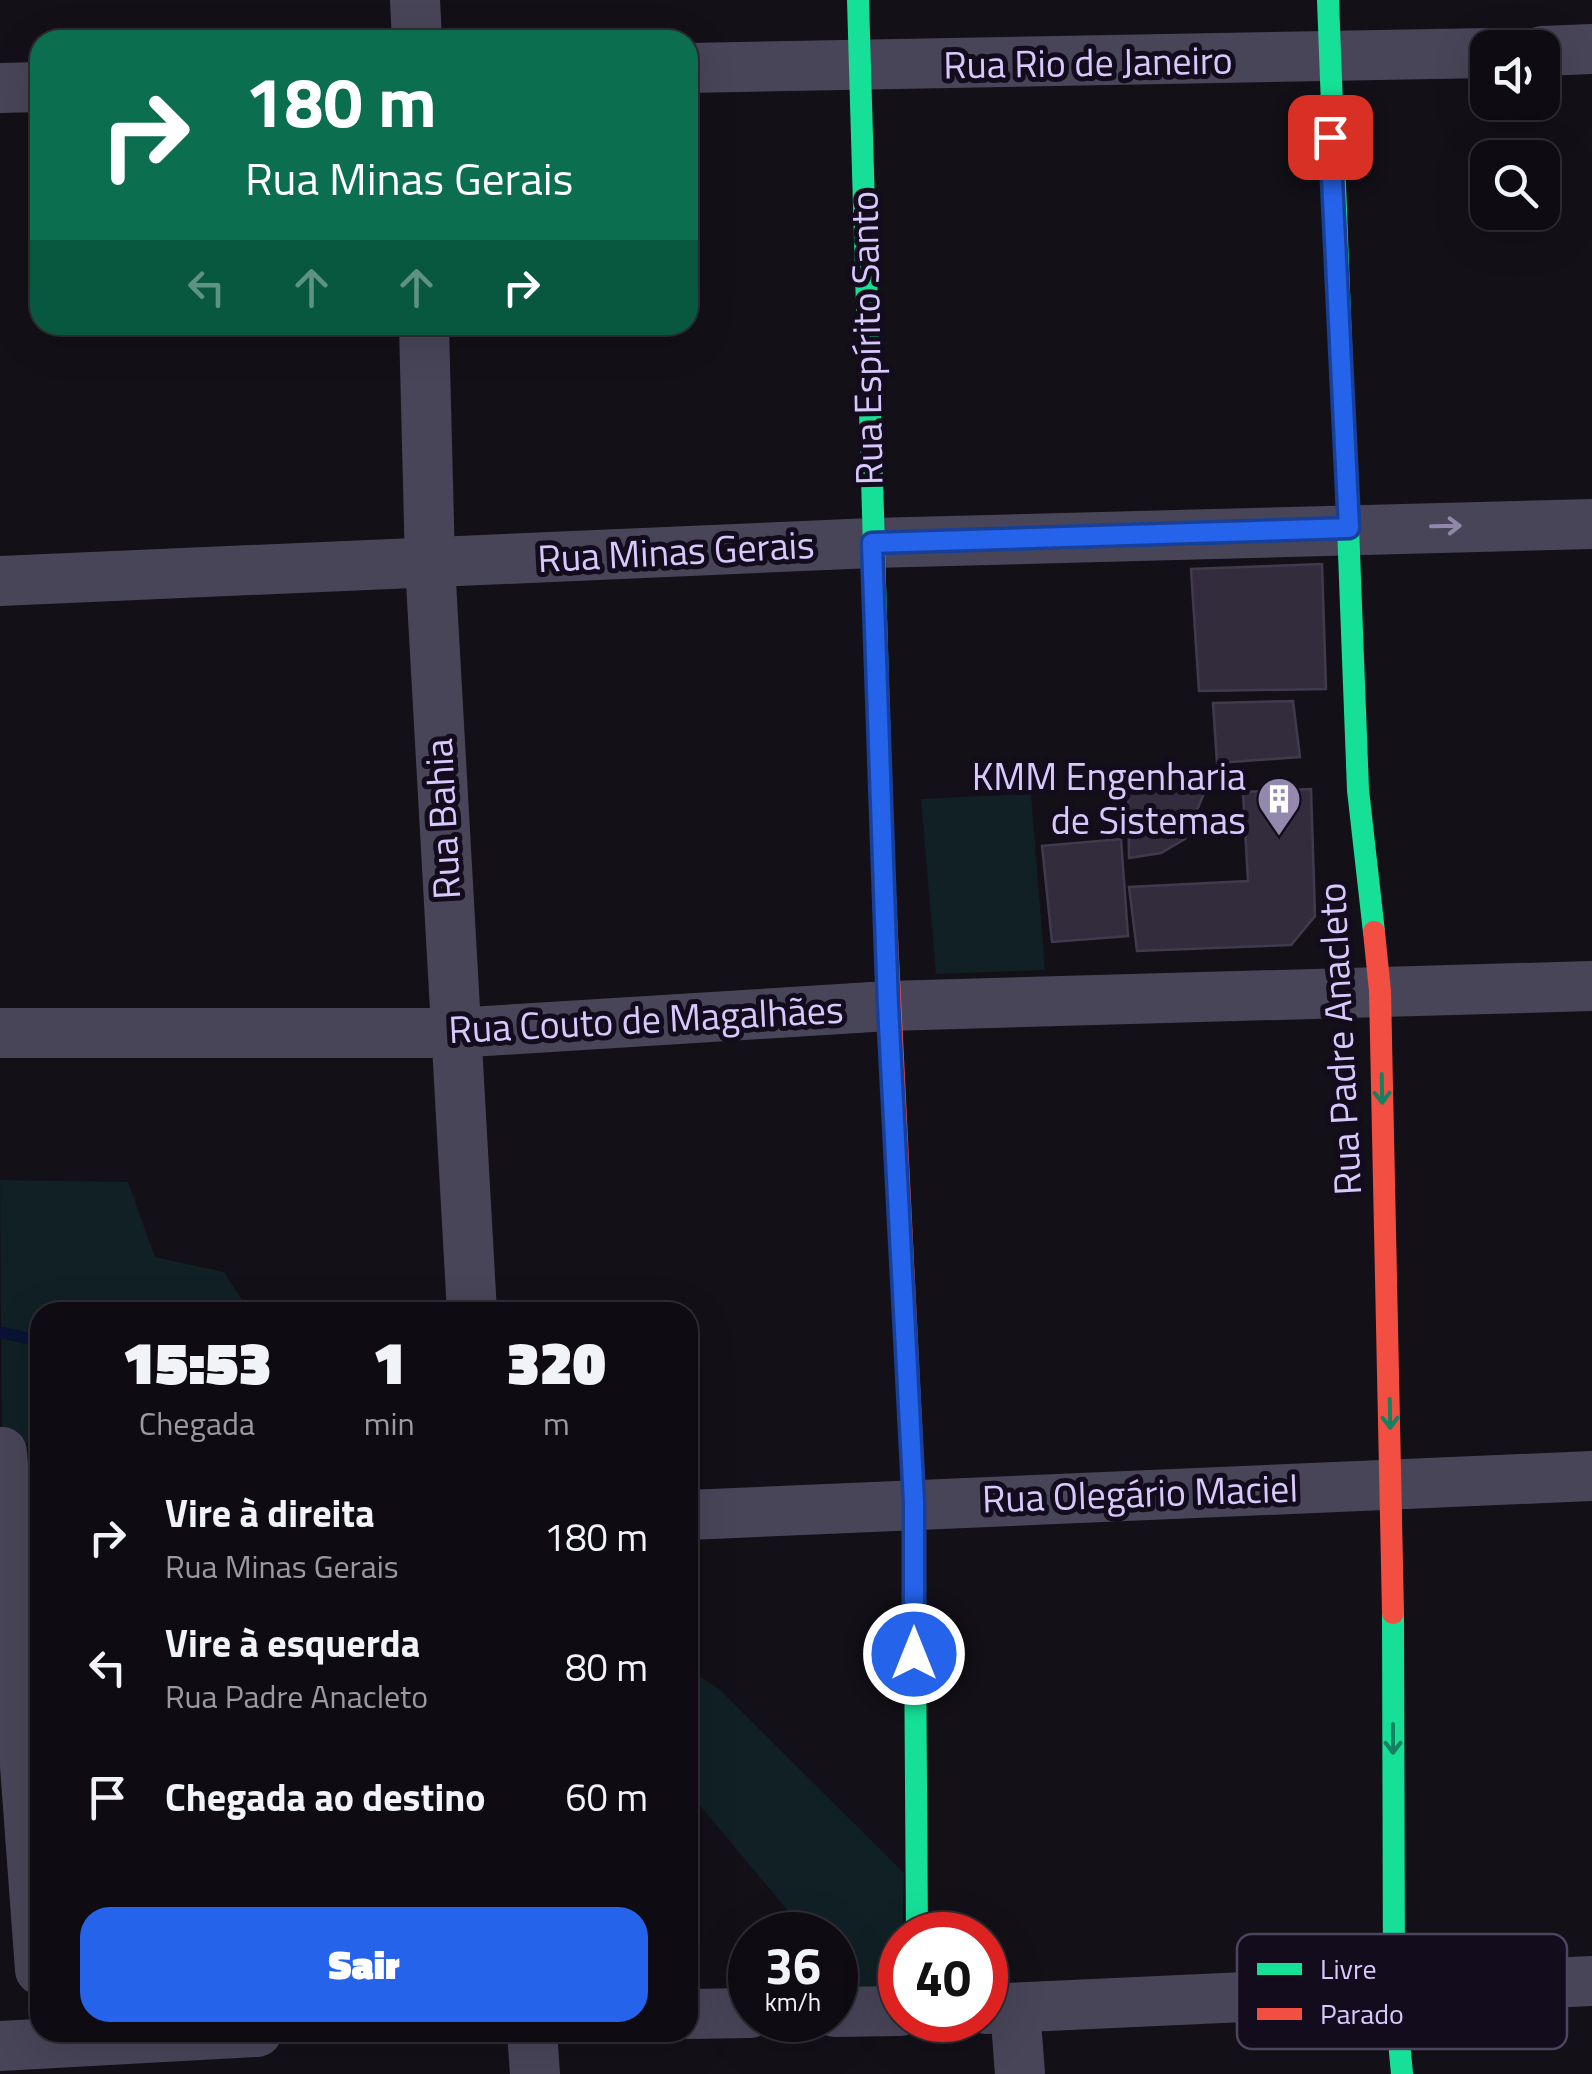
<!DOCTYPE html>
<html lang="pt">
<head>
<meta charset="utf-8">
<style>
  :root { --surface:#0e0c12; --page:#17151b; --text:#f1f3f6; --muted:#9b9b9f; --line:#2e2c32; --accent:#2563eb }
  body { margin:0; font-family:"Titillium Web",sans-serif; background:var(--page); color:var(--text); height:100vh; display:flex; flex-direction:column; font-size:38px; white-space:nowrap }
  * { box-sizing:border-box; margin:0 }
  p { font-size:32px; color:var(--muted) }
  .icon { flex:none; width:55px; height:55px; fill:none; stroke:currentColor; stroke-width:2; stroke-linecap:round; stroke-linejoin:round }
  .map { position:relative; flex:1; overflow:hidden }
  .sheet { position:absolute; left:30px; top:1302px; width:668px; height:740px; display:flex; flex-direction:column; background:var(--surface); border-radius:30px; box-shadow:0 10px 40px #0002,0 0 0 2px var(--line) }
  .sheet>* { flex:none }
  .top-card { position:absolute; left:30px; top:30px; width:668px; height:305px; border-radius:30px; box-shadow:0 10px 40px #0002,0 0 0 2px var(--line); background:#0b6e4f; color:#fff; overflow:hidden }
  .tools { position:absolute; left:1470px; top:30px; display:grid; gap:20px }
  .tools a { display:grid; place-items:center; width:90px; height:90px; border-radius:20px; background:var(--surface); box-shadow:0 10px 40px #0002,0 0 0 2px var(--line); font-size:50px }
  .speed { position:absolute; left:728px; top:1912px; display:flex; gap:20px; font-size:50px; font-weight:700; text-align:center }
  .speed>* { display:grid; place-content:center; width:130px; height:130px; border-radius:50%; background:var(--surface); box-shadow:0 10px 40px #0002,0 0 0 2px var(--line); line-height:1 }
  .speed small { font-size:25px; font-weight:400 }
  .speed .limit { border:15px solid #d22; background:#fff; color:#111 }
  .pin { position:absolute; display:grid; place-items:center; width:85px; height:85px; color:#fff; margin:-42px; border-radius:20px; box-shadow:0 5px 15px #0006 }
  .me { position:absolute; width:110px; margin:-55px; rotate:0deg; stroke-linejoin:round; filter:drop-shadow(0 0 8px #0008) }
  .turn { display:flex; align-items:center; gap:35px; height:210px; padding:0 50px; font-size:45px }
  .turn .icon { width:130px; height:130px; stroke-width:2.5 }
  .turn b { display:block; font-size:70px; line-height:85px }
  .lanes { display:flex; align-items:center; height:95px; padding:0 50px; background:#0003; justify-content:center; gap:50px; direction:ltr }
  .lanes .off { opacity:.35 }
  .eta { display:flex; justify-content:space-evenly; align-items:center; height:170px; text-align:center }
  .eta b { font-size:60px; font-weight:800; line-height:70px }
  .cta { display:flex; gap:20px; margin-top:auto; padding:20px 50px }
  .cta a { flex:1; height:115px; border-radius:30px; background:var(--accent); color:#fff; font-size:40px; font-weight:800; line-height:115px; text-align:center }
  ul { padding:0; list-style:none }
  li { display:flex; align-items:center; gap:30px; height:130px; padding:0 50px }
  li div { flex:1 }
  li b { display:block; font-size:38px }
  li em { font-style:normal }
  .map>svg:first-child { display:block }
  .green { fill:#102024 }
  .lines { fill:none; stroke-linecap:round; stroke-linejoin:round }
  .stream { stroke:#0b1334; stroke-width:12 }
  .building { fill:#322c3c; stroke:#413a4d; stroke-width:2.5 }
  .street { stroke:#494559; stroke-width:50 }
  .fast { stroke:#16e098; stroke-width:22 }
  .jam { stroke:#f24e42; stroke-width:22 }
  .oneway { stroke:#9087ab }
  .oneway2 { stroke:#148160 }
  .route-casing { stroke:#184099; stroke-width:25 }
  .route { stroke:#2563eb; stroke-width:18 }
  .labels { text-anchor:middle; stroke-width:10; stroke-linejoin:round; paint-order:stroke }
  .street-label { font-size:38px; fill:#d8c9fd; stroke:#120c1c }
  .poi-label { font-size:38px; fill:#d8c9fd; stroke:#120c1c; text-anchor:end }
  .key { fill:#120c1c; stroke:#4d4560; stroke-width:2.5 }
  .key-label { font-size:28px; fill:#d8c9fd }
</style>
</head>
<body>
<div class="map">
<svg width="1592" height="2074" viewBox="0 0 1592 2074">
  <rect width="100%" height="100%" fill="#131018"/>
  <g class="green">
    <polygon points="1031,794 1045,970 936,974 921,799"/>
    <polygon points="0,1180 128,1182 155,1257 224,1272 250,1312 40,1312 40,1439 2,1452"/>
    <polygon points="688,1669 719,1689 904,1873 900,2003 866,2004 835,1967 835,1935 808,1935 688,1791"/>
  </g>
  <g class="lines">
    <polyline class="stream" points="0,1332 40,1341"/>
  </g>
  <g class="building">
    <polygon points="1322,564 1326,689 1199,691 1191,569"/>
    <polygon points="1293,701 1300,757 1217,763 1213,703"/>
    <polygon points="1311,789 1315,916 1291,945 1137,951 1129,887 1248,881 1243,792"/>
    <polygon points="1128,791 1205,791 1185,839 1161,853 1129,858"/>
    <polygon points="1121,839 1128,936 1052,942 1042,846"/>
  </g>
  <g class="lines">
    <g class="street">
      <polyline points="415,0 417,40"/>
      <polyline points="1542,51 1592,49"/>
      <polyline points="688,68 1488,53"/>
      <polyline points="0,88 40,87"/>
      <polyline points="424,325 430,564 472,1312"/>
      <polyline points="0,581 872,543 1592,524"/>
      <polyline points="0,1033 454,1033 888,1006 1592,986"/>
      <polyline points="2,1452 40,1970"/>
      <polyline points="688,1515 1592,1476"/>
      <polyline points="1015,2008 1020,2074"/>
      <polyline points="985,2009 1592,1981"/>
      <polyline points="835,2012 900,2011"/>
      <polyline points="688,2014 750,2013"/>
      <polyline points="532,2032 535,2074"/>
      <polyline points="0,2046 257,2032"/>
    </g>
    <g class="fast">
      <polyline points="858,0 883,855"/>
      <polyline points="1328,0 1358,790 1374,932"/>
      <polyline points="914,1485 917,1935"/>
      <polyline points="1393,1613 1394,1986 1402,2074"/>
    </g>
    <g class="jam">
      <polyline points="883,855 914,1485"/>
      <polyline points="1374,932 1380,991 1393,1613"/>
    </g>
  </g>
  <defs><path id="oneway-shaft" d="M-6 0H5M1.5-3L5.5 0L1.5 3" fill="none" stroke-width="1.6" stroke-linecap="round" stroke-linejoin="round" transform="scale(2.5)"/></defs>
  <use class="oneway" href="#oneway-shaft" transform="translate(1446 526) rotate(-1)"/>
  <g class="oneway2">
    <use href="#oneway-shaft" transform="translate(1382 1089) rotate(89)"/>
    <use href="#oneway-shaft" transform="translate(1390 1414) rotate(89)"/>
    <use href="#oneway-shaft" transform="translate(1393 1739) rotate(90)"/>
  </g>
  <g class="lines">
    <defs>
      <polyline id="route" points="914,1654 914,1502 888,1006 872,543 1349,528 1330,137"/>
    </defs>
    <use href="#route" class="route-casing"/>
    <use href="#route" class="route"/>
  </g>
  <defs>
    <symbol id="building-pin" viewBox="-11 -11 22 30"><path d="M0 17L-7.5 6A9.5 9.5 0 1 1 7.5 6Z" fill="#9388ad" stroke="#120c1c"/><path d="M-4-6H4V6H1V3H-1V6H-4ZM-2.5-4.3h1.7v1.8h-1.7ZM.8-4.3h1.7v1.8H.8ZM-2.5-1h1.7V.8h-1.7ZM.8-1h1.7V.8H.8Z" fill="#fff"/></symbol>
  </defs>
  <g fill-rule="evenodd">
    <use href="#building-pin" x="1254" y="774" width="50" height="68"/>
  </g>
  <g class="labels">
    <g class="street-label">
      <text transform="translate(1088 63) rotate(-1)" y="13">Rua Rio de Janeiro</text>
      <text transform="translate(867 338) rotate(-91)" y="13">Rua Espírito Santo</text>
      <text transform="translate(676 552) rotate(-3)" y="13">Rua Minas Gerais</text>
      <text transform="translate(443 819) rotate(-93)" y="13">Rua Bahia</text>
      <text transform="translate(646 1020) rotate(-3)" y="13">Rua Couto de Magalhães</text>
      <text transform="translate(1340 1039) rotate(-93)" y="13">Rua Padre Anacleto</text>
      <text transform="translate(1140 1494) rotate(-2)" y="13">Rua Olegário Maciel</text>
    </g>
    <g class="poi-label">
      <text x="1246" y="790">KMM Engenharia<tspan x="1246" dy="44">de Sistemas</tspan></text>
    </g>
  </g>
  <rect x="1237" y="1934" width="330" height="115" rx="15" class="key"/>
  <rect x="1257" y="1963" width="45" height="12" fill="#16e098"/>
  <rect x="1257" y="2008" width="45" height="12" fill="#f24e42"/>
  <g class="key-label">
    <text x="1320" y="1979">Livre</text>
    <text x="1320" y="2024">Parado</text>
  </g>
</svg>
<div class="tools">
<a><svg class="icon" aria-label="sound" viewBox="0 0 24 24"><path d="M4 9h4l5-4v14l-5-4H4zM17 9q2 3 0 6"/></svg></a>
<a><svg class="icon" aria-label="search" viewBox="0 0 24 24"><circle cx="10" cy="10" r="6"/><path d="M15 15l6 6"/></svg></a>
</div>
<div class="speed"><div>36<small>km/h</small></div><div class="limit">40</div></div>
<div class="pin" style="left:1330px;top:137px;background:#d93025"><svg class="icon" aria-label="arrive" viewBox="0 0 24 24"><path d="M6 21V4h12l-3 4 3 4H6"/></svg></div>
<svg class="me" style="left:914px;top:1654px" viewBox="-20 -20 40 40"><circle r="17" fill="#2563eb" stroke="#fff" stroke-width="3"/><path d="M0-11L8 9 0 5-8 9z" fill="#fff"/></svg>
<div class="top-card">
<div class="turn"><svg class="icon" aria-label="right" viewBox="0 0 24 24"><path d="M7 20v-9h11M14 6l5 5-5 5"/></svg><div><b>180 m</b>Rua Minas Gerais</div></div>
<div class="lanes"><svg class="icon off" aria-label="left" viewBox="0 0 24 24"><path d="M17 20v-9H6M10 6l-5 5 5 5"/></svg><svg class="icon off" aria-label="ahead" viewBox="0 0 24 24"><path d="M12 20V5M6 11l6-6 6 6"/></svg><svg class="icon off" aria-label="ahead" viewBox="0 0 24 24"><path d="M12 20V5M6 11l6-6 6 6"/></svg><svg class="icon" aria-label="right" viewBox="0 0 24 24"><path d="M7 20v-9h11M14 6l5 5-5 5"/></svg></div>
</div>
<section class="sheet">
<div class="eta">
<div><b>15:53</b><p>Chegada</p></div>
<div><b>1</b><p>min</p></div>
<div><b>320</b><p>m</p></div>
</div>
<ul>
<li><svg class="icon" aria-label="right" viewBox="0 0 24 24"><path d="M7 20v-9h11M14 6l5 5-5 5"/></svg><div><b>Vire à direita</b><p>Rua Minas Gerais</p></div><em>180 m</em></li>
<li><svg class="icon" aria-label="left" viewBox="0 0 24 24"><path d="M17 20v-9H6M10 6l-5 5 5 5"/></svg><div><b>Vire à esquerda</b><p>Rua Padre Anacleto</p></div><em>80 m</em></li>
<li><svg class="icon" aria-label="arrive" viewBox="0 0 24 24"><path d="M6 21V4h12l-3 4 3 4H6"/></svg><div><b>Chegada ao destino</b></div><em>60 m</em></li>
</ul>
<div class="cta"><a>Sair</a></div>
</section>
</div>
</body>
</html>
